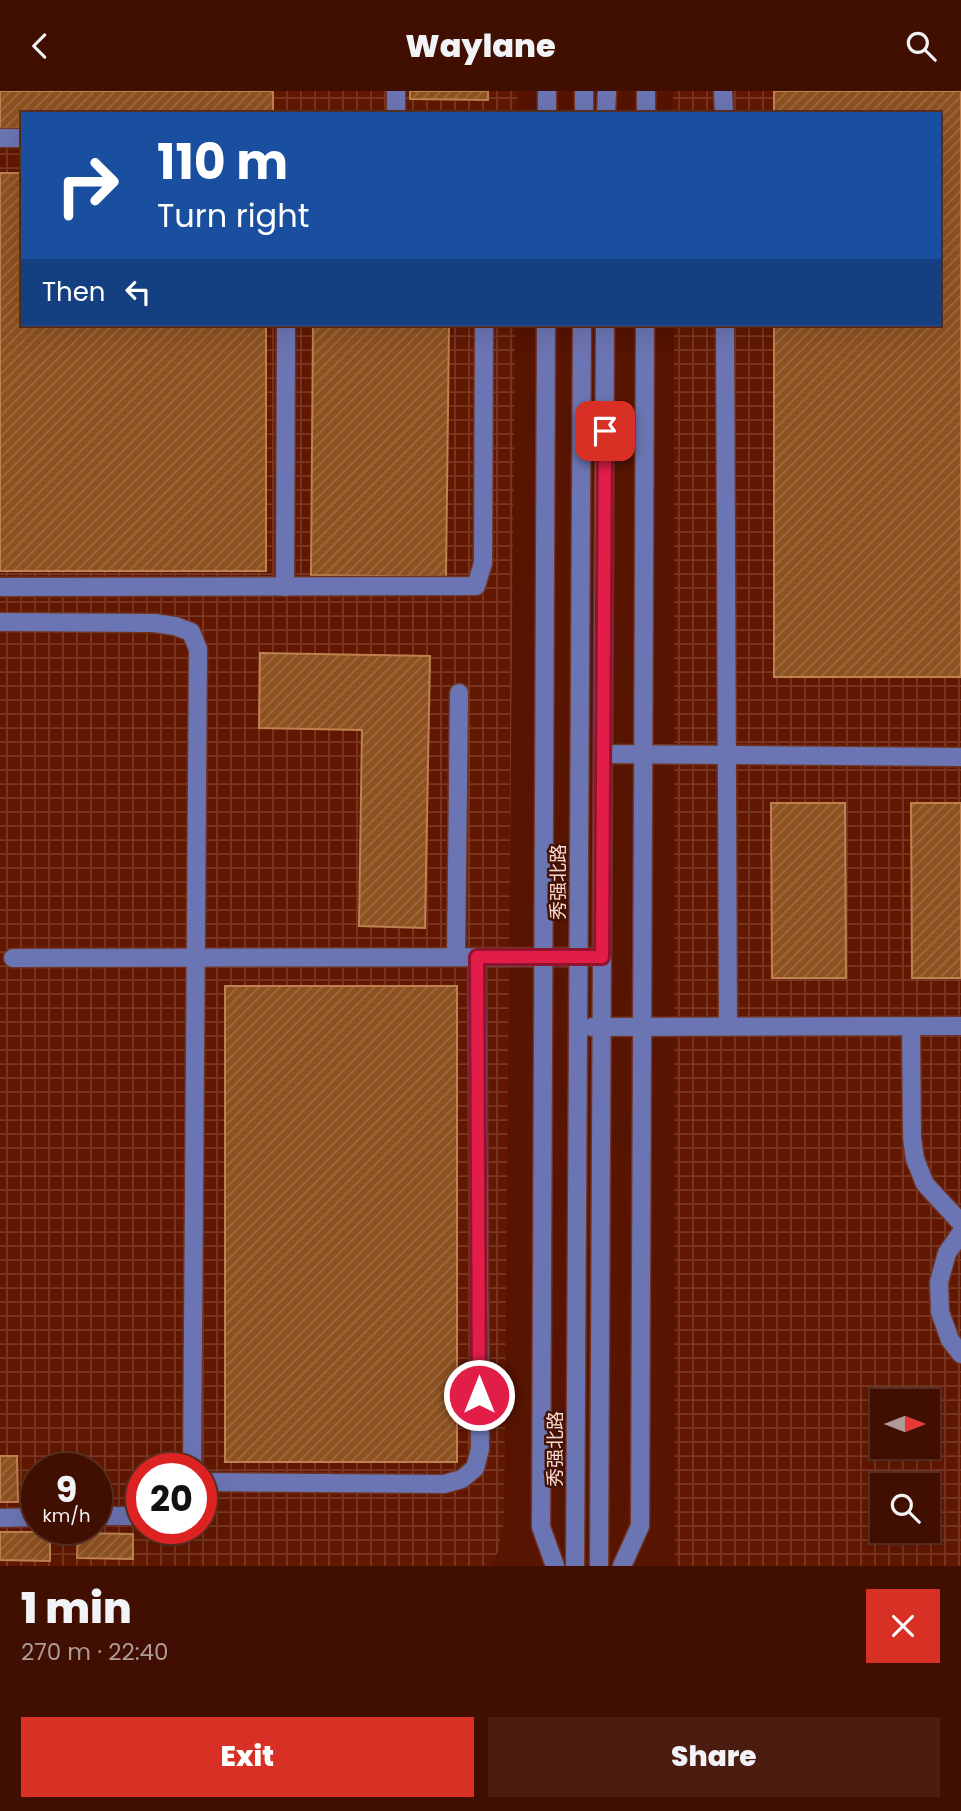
<!DOCTYPE html>
<html lang="en">
<head>
<meta charset="utf-8">
<style>
  :root { --surface:#400f01; --page:#4b1d10; --text:#f1f3f6; --muted:#ae9c99; --line:#592f23; --accent:#d93025 }
  body { margin:0; font-family:Poppins,"Noto Sans SC",sans-serif; background:var(--page); color:var(--text); height:100vh; display:flex; flex-direction:column; font-size:26px; white-space:nowrap }
  * { box-sizing:border-box; margin:0 }
  p { font-size:23px; color:var(--muted) }
  .icon { flex:none; width:38px; height:38px; fill:none; stroke:currentColor; stroke-width:2; stroke-linecap:round; stroke-linejoin:round }
  .map { position:relative; height:1475px; overflow:hidden }
  .details { display:flex; flex-direction:column; background:var(--surface); flex:1 }
  .details>* { flex:none }
  .guide { position:absolute; left:21px; top:21px; width:920px; height:214px; border-radius:0px; box-shadow:0 7px 28px #0002,0 0 0 2px var(--line); background:#1a4fa0; color:#fff; overflow:hidden }
  .needle { width:46px; rotate:90deg }
  .tools { position:absolute; left:870px; top:1298px; display:grid; gap:14px }
  .tools a { display:grid; place-items:center; width:70px; height:70px; border-radius:0px; background:var(--surface); box-shadow:0 7px 28px #0002,0 0 0 2px var(--line); font-size:35px }
  .speed { position:absolute; left:21px; top:1362px; display:flex; gap:14px; font-size:35px; font-weight:700; text-align:center }
  .speed>* { display:grid; place-content:center; width:91px; height:91px; border-radius:50%; background:var(--surface); box-shadow:0 7px 28px #0002,0 0 0 2px var(--line); line-height:1 }
  .speed small { font-size:18px; font-weight:400 }
  .speed .limit { border:10px solid #d22; background:#fff; color:#111 }
  .pin { position:absolute; display:grid; place-items:center; width:60px; height:60px; color:#fff; margin:-30px; border-radius:14px; box-shadow:0 4px 10px #0006 }
  .me { position:absolute; width:77px; margin:-38px; rotate:0deg; stroke-linejoin:round; filter:drop-shadow(0 0 5px #0008) }
  .turn { display:flex; align-items:center; gap:24px; height:147px; padding:0 21px; font-size:32px }
  .turn .icon { width:91px; height:91px; stroke-width:2.5 }
  .turn b { display:block; font-size:49px; line-height:60px }
  .then { display:flex; align-items:center; height:66px; padding:0 21px; background:#0003; gap:14px; font-size:26px }
  .round { display:grid; place-items:center; flex:none; width:74px; height:74px; border-radius:0px; background:var(--page) }
  .head { display:flex; align-items:center; justify-content:space-between; height:119px; padding:0 21px }
  h1 { font-size:42px; font-weight:800; line-height:52px }
  .primary-button { display:flex; gap:14px; margin-top:auto; padding:14px 21px }
  .primary-button a { flex:1; height:80px; border-radius:0px; background:var(--accent); color:#fff; font-size:28px; font-weight:800; line-height:80px; text-align:center }
  .primary-button a+a { background:var(--page); color:var(--text) }
  header { display:flex; justify-content:space-between; align-items:center; height:91px; padding:0 21px; background:var(--surface); font-size:32px; font-weight:800 }
  .map>svg:first-child { display:block }
  .industrial { fill:url(#industrial-grid); fill-rule:evenodd }
  .building { fill:url(#building-hatch); stroke:#c08151; stroke-width:2 }
  .lines { fill:none; stroke-linecap:round; stroke-linejoin:round }
  .minor-casing { stroke:#703422; stroke-width:21 }
  .minor { stroke:#6c75b3; stroke-width:18 }
  .route-casing { stroke:#92132f; stroke-width:18 }
  .route { stroke:#e11d48; stroke-width:12 }
  .labels { text-anchor:middle; stroke-width:5; stroke-linejoin:round; paint-order:stroke }
  .street-label { font-size:19px; fill:#fad9cf; stroke:#441204 }
</style>
</head>
<body>
<header><svg class="icon" aria-label="back" viewBox="0 0 24 24"><path d="M15 5l-7 7 7 7"/></svg>Waylane<svg class="icon" aria-label="search" viewBox="0 0 24 24"><circle cx="10" cy="10" r="6"/><path d="M15 15l6 6"/></svg></header>
<div class="map">
<svg width="961" height="1475" viewBox="0 0 961 1475">
  <defs>
    <pattern id="industrial-grid" width="8" height="8" patternUnits="userSpaceOnUse" patternTransform="scale(1.75)"><rect width="8" height="8" fill="#621800"/><path d="M0 4h8M4 0v8" fill="none" stroke="#793924"/></pattern>
    <pattern id="building-hatch" width="6" height="6" patternUnits="userSpaceOnUse" patternTransform="scale(1.75)"><rect width="6" height="6" fill="#8e5221"/><path d="M-1 1l2-2M0 6l6-6M5 7l2-2" fill="none" stroke="#9f6a40"/></pattern>
  </defs>
  <rect width="100%" height="100%" fill="#561401"/>
  <g class="industrial">
    <path d="M0,0h517v23h-494v210h492l-11,1198 -6,30 -9,14h-489zM37,1377h59v60h-59zM142,1377h59v60h-59z"/>
    <path d="M673,0h288v1475h-286l-1,-1242h266v-210h-267zM882,1311h46v45h-46zM882,1395h46v45h-46z"/>
  </g>
  <g class="building">
    <polygon points="0,0 273,0 273,23 23,23 23,37 0,37"/>
    <polygon points="410,0 488,0 488,9 410,8"/>
    <polygon points="774,0 961,0 961,586 774,586 774,233 940,233 940,23 774,23"/>
    <polygon points="0,82 23,82 23,233 266,233 266,480 0,480"/>
    <polygon points="313,233 449,233 446,486 311,484"/>
    <polygon points="260,562 430,565 425,837 359,835 362,639 259,637"/>
    <polygon points="771,712 845,712 846,887 772,887"/>
    <polygon points="911,712 961,712 961,887 912,887"/>
    <rect x="225" y="895" width="232" height="476"/>
    <polygon points="0,1365 17,1365 18,1411 0,1411"/>
    <polygon points="0,1441 50,1441 50,1470 0,1469"/>
    <polygon points="78,1442 133,1443 133,1468 77,1467"/>
  </g>
  <g class="lines">
    <defs>
      <g id="minor">
        <polyline points="723,0 724,23"/>
        <polyline points="396,23 396,0"/>
        <polyline points="547,23 547,0"/>
        <polyline points="584,23 584,0"/>
        <polyline points="606,23 607,0"/>
        <polyline points="646,23 646,0"/>
        <polyline points="0,47 23,47"/>
        <polyline points="546,233 541,1436 555,1475"/>
        <polyline points="725,233 728,935"/>
        <polyline points="0,496 476,495 483,472 484,233"/>
        <polyline points="285,496 286,233"/>
        <polyline points="0,531 154,532 175,535 191,541 198,558 192,1377"/>
        <polyline points="603,663 961,666"/>
        <polyline points="456,866 459,602"/>
        <polyline points="13,867 588,866"/>
        <polyline points="911,935 912,1047 915,1068 925,1093 961,1132"/>
        <polyline points="592,936 961,935"/>
        <polyline points="961,1142 947,1162 939,1191 940,1221 950,1249 961,1263"/>
        <polyline points="201,1391 444,1393 462,1388 475,1377 480,1358 477,866"/>
        <polyline points="96,1425 142,1425"/>
        <polyline points="0,1427 37,1426"/>
        <polyline points="575,1475 582,233"/>
        <polyline points="599,1475 605,233"/>
        <polyline points="622,1475 640,1435 645,233"/>
      </g>
    </defs>
    <use href="#minor" class="minor-casing"/>
    <use href="#minor" class="minor"/>
  </g>
  <g class="lines">
    <defs>
      <polyline id="route" points="479,1304 477,866 602,866 605,340"/>
    </defs>
    <use href="#route" class="route-casing"/>
    <use href="#route" class="route"/>
  </g>
  <g class="labels">
    <g class="street-label">
      <text transform="translate(558 791) rotate(-90)" y="7">秀强北路</text>
      <text transform="translate(555 1358) rotate(-90)" y="7">秀强北路</text>
    </g>
  </g>
</svg>
<div class="tools">
<a><svg class="needle" viewBox="-14 -14 28 28"><path d="M0-13l5 13h-10z" fill="#e53935"/><path d="M0 13l5-13h-10z" fill="#ae9c99"/></svg></a>
<a><svg class="icon" aria-label="search" viewBox="0 0 24 24"><circle cx="10" cy="10" r="6"/><path d="M15 15l6 6"/></svg></a>
</div>
<div class="speed"><div>9<small>km/h</small></div><div class="limit">20</div></div>
<div class="pin" style="left:605px;top:340px;background:#d93025"><svg class="icon" aria-label="arrive" viewBox="0 0 24 24"><path d="M6 21V4h12l-3 4 3 4H6"/></svg></div>
<svg class="me" style="left:479px;top:1304px" viewBox="-20 -20 40 40"><circle r="17" fill="#e11d48" stroke="#fff" stroke-width="3"/><path d="M0-11L8 9 0 5-8 9z" fill="#fff"/></svg>
<div class="guide">
<div class="turn"><svg class="icon" aria-label="right" viewBox="0 0 24 24"><path d="M7 20v-9h11M14 6l5 5-5 5"/></svg><div><b>110 m</b>Turn right</div></div>
<div class="then">Then<svg class="icon" aria-label="left" viewBox="0 0 24 24"><path d="M17 20v-9H6M10 6l-5 5 5 5"/></svg></div>
</div>
</div>
<section class="details">
<div class="head"><div><h1>1 min</h1><p>270 m · 22:40</p></div><a class="round" style="background:#d93025;color:#fff"><svg class="icon" aria-label="close" viewBox="0 0 24 24"><path d="M6 6l12 12M18 6L6 18"/></svg></a></div>
<div class="primary-button"><a>Exit</a><a>Share</a></div>
</section>
</body>
</html>
